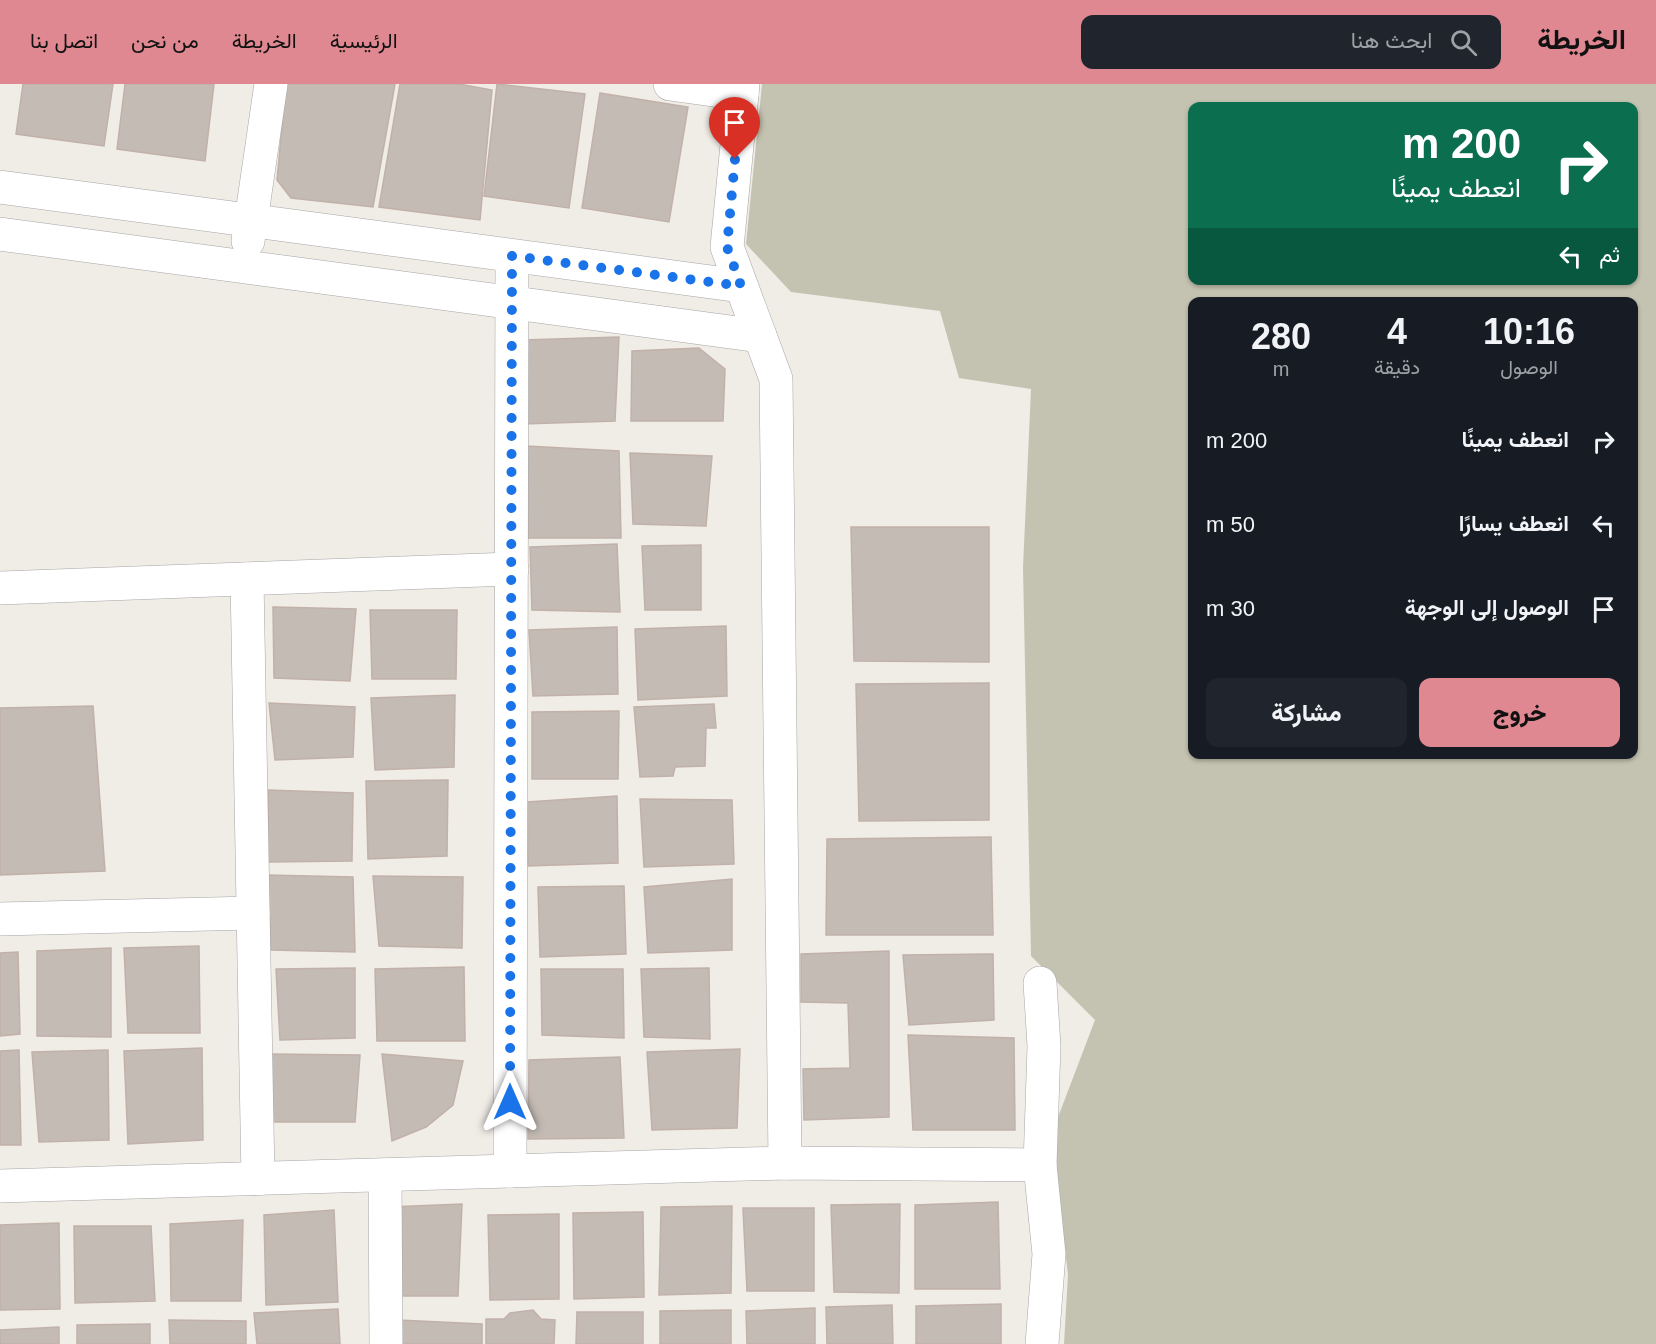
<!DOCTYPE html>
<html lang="ar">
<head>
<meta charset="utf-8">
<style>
  :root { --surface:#171b24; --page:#20242c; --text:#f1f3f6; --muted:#9ea1a6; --accent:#df8891 }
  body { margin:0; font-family:Arial,Vazirmatn,sans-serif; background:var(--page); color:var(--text); direction:rtl; height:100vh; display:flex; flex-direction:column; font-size:22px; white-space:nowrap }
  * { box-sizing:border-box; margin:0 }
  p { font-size:20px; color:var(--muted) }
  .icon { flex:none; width:33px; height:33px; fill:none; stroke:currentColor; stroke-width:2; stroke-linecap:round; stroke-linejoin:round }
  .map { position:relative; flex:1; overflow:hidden; direction:ltr }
  .side { position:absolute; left:1188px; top:213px; width:450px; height:462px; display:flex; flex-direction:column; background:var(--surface); border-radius:12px; box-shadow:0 2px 4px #0004; direction:rtl }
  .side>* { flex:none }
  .top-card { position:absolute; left:1188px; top:18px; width:450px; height:183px; border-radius:12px; box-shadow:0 2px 4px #0004; direction:rtl; background:#0b6e4f; color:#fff; overflow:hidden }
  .pin { position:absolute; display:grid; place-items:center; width:51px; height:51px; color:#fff; margin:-62px -26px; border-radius:50% 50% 50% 0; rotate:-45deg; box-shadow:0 0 6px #0007 }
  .pin .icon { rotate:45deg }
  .me { position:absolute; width:66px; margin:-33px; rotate:0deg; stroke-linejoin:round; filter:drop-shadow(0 0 4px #0008) }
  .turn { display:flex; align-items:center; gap:21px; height:126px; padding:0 18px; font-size:27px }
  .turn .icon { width:78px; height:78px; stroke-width:2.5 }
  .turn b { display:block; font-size:42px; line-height:51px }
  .then { display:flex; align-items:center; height:57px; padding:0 18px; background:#0003; gap:12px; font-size:22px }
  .eta { display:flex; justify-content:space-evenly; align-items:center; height:102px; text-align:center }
  .eta b { font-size:36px; font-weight:800; line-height:42px }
  .primary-button { display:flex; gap:12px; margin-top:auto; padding:12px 18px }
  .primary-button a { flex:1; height:69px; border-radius:12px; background:var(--accent); color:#111; font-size:24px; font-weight:800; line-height:69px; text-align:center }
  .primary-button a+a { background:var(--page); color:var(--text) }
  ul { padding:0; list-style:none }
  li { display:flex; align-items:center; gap:18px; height:84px; padding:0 18px }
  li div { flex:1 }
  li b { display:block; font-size:22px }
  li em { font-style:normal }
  header { display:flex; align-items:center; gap:36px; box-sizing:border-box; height:84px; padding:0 30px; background:var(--accent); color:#111 }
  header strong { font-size:28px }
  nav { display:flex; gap:33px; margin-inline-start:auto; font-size:21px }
  .search { width:420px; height:54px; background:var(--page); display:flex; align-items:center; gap:15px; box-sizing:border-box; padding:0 21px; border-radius:12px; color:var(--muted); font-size:22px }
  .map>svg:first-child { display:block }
  .construction { fill:#c4c3b1; fill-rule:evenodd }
  .building { fill:#c4bbb5; stroke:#c1b1a9; stroke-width:1.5 }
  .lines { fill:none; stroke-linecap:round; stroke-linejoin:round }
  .minor-casing { stroke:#a6a6a6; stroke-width:34 }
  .minor { stroke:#fff; stroke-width:33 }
  .route { stroke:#1a73e8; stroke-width:10; stroke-dasharray:0 18 }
</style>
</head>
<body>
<header>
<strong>الخريطة</strong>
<div class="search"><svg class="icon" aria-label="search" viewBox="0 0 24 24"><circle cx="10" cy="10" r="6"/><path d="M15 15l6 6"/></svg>ابحث هنا</div>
<nav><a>الرئيسية</a><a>الخريطة</a><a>من نحن</a><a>اتصل بنا</a></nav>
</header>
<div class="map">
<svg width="1656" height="1260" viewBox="0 0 1656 1260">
  <rect width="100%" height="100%" fill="#f0ece6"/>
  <path class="construction" d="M762,0h894v1260h-592l4,-69 -16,-142 43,-113 -64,-64 -8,-388 8,-179 -72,-11 -19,-67 -149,-19 -45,-48zM1192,22h442v174h-442zM1192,218h442v452h-442z"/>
  <g class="building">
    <polygon points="23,0 113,0 104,62 16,50"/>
    <polygon points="125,0 214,0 205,77 117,65"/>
    <polygon points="286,0 395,0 373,123 291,114 277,96"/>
    <polygon points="400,0 459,0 492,6 480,136 379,123"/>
    <polygon points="497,0 585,10 569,124 484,112"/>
    <polygon points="600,9 688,23 669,138 582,124"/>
    <polygon points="619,253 615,337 523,340 524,256"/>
    <polygon points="699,264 725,285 723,337 631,337 632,267"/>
    <polygon points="526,362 619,367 621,454 528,454"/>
    <polygon points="630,369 712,372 706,442 633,440"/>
    <polygon points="851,443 989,443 989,578 854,577"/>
    <polygon points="617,460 620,528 532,526 530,463"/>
    <polygon points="701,461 701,526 645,526 642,462"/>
    <polygon points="273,523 356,525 350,597 274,594"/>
    <polygon points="370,526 457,526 456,595 372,595"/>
    <polygon points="726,542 727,612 638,616 635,545"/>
    <polygon points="617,543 618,610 533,612 529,546"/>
    <polygon points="989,599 989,736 859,737 856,600"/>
    <polygon points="455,611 454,683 375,686 371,614"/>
    <polygon points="269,619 355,623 353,673 275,676"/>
    <polygon points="714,620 716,644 706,644 705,682 675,683 673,692 640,693 634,623"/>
    <polygon points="93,622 105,787 0,791 0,624"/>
    <polygon points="619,627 618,695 532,695 532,628"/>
    <polygon points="448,696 447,772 368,775 366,697"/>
    <polygon points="268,706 353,709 352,777 268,778"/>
    <polygon points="617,712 618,779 528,782 527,718"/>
    <polygon points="640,715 732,716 734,780 644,783"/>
    <polygon points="991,753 993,851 826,851 827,755"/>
    <polygon points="267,791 353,793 355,868 271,866"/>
    <polygon points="373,792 463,793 462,864 379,862"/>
    <polygon points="732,795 732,866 648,869 644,803"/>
    <polygon points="624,802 626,870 540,873 538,803"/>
    <polygon points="199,862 200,949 128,949 124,864"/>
    <polygon points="111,864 111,953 37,952 37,867"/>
    <polygon points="889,867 889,1033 804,1036 803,985 850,984 848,919 801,918 801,870"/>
    <polygon points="18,868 20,950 0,952 0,869"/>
    <polygon points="993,870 994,936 909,941 903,871"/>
    <polygon points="464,883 465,957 377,957 375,885"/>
    <polygon points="355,884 355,954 280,956 276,885"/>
    <polygon points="709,884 710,955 644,953 641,885"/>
    <polygon points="541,885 623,885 624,954 542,951"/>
    <polygon points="908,951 1014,954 1015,1046 913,1046"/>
    <polygon points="202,964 203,1056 128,1060 124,967"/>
    <polygon points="740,965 737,1044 652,1046 647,968"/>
    <polygon points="19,966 21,1061 0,1061 0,967"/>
    <polygon points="108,966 109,1056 39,1058 32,968"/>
    <polygon points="269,970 360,971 355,1038 272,1038"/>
    <polygon points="382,970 463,977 453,1021 426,1043 392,1057"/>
    <polygon points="620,973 624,1054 528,1055 529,976"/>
    <polygon points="998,1118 1000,1205 915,1205 915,1121"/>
    <polygon points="462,1120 458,1212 390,1212 389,1123"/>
    <polygon points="900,1120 899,1209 834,1208 831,1121"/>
    <polygon points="732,1122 731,1209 659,1211 661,1123"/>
    <polygon points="743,1124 814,1124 814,1207 747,1207"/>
    <polygon points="334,1126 338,1218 266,1221 264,1131"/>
    <polygon points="643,1128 644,1213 574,1215 573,1129"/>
    <polygon points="559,1130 559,1215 490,1216 488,1131"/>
    <polygon points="243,1136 241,1217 171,1217 170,1140"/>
    <polygon points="59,1139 60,1225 0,1226 0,1141"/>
    <polygon points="74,1142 151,1142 155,1217 75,1219"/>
    <polygon points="1001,1220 1001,1260 916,1260 916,1222"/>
    <polygon points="892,1221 893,1260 827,1260 826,1223"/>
    <polygon points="815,1224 815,1260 747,1260 746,1227"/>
    <polygon points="338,1225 340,1260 257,1260 254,1229"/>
    <polygon points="533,1226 541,1235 555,1236 554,1260 486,1260 486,1235 504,1235 510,1229"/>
    <polygon points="731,1226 731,1260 660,1260 660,1227"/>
    <polygon points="577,1228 643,1228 643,1260 576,1260"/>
    <polygon points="169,1236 246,1237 246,1260 170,1260"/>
    <polygon points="398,1236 482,1240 482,1260 398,1260"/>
    <polygon points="150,1240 150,1260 77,1260 77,1241"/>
    <polygon points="59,1243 59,1260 0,1260 0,1246"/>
  </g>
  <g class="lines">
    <defs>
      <g id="minor">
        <polyline points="670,0 742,10"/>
        <polyline points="743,0 727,163 776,295 785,1079"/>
        <polyline points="0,103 741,202"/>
        <polyline points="0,150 760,252"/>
        <polyline points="248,157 271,0"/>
        <polyline points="247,495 258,1095"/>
        <polyline points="0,504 512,485"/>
        <polyline points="0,835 253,829"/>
        <polyline points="1040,899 1044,962 1040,1081 1049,1170 1042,1260"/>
        <polyline points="510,1087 512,172"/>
        <polyline points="385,1091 386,1260"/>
        <polyline points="0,1102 785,1079 1040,1081"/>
      </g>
    </defs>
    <use href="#minor" class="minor-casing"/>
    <use href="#minor" class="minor"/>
  </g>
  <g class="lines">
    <polyline class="route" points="510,1018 512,172 741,202 727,163 735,75"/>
  </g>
</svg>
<div class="pin" style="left:735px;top:75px;background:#d93025"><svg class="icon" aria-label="arrive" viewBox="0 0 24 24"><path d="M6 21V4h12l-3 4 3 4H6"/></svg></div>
<svg class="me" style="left:510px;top:1018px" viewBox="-20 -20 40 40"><path d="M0-17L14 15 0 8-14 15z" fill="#1a73e8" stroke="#fff" stroke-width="4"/></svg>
<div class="top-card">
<div class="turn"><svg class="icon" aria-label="right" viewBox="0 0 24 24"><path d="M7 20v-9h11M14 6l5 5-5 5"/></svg><div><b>200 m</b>انعطف يمينًا</div></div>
<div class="then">ثم<svg class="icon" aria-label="left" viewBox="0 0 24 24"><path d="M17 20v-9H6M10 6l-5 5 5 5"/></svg></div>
</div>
<section class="side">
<div class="eta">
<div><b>10:16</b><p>الوصول</p></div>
<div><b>4</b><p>دقيقة</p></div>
<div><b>280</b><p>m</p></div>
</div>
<ul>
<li><svg class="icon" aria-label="right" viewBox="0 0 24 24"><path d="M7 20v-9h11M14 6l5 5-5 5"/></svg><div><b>انعطف يمينًا</b></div><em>200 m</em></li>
<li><svg class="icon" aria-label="left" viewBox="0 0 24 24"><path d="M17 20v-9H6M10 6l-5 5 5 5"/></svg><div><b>انعطف يسارًا</b></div><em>50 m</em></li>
<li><svg class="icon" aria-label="arrive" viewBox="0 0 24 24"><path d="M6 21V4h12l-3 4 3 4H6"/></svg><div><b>الوصول إلى الوجهة</b></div><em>30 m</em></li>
</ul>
<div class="primary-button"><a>خروج</a><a>مشاركة</a></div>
</section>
</div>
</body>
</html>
